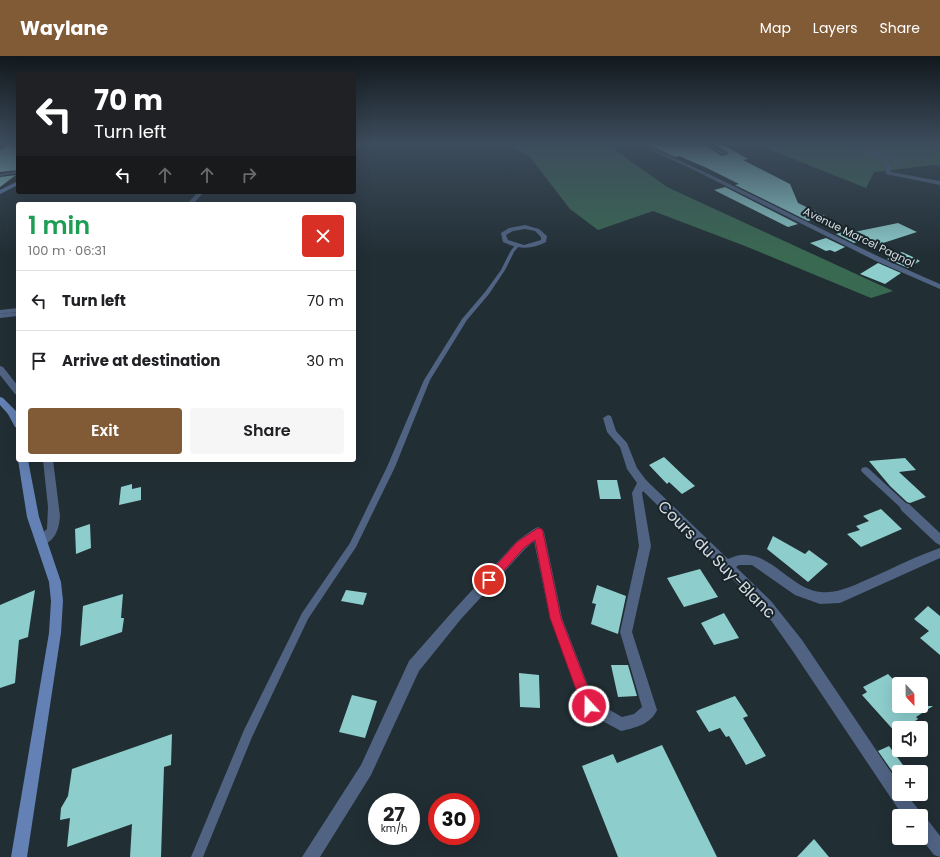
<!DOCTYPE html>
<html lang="en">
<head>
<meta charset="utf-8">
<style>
  :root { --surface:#fff; --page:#f6f6f6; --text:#202124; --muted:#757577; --line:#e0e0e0; --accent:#815a36 }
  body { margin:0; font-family:Poppins,sans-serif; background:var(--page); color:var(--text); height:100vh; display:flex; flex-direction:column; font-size:15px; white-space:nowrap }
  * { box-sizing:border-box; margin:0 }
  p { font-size:13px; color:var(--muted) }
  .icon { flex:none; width:22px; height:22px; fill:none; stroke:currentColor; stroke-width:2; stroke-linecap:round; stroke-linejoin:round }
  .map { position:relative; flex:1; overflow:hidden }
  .panel { position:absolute; left:16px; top:146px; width:340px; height:260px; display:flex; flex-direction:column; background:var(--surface); border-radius:4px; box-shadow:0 4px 16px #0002 }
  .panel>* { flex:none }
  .top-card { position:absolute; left:16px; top:16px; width:340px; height:122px; border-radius:4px; box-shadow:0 4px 16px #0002; background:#202124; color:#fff; overflow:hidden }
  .needle { width:26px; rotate:158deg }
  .tools { position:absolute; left:892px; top:621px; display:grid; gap:8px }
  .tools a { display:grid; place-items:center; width:36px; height:36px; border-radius:4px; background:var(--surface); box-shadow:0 4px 16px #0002; font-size:20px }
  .speed { position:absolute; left:368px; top:737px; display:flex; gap:8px; font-size:20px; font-weight:700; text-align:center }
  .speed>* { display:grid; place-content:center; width:52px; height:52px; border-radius:50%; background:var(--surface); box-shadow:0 4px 16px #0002; line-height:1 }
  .speed small { font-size:10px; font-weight:400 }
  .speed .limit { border:6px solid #d22; background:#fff; color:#111 }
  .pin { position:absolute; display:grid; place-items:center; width:34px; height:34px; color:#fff; margin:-17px; border:2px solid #fff; border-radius:50%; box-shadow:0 1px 4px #0007 }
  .me { position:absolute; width:44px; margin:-22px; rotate:339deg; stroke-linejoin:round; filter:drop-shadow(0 0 3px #0008) }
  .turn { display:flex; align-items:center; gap:14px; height:84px; padding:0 12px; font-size:18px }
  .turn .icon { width:52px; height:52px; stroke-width:2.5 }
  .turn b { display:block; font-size:28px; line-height:34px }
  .lanes { display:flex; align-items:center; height:38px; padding:0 12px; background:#0003; justify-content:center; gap:20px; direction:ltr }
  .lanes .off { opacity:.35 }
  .round { display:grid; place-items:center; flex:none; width:42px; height:42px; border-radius:4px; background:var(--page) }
  .summary { display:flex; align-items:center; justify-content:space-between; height:68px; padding:0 12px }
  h1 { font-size:24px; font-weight:600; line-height:30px; color:#1e9e55 }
  .action { display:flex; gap:8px; margin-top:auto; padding:8px 12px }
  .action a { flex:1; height:46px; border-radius:4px; background:var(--accent); color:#fff; font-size:16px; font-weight:600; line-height:46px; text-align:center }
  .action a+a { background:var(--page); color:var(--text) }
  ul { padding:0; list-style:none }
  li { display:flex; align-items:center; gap:12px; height:60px; padding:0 12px; border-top:1px solid var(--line) }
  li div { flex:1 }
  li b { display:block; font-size:15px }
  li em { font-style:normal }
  header { display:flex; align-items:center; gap:24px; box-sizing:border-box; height:56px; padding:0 20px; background:var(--accent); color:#fff }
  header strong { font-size:19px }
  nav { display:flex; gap:22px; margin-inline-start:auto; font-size:14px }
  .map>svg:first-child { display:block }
  .forest { fill:#3a6952 }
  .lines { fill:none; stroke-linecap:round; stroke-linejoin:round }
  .stream { stroke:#56516b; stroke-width:2.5 }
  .building { fill:#8dcdcc }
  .lane { fill:#506383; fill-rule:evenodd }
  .street { fill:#506383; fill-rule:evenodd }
  .secondary { fill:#6381b4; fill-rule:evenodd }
  .route { fill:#e11d48; stroke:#92132f }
  .labels { text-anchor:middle; stroke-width:4; stroke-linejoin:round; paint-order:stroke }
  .far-street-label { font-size:11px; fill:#d5dde1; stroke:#18242a }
  .near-street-label { font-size:16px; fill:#d5dde1; stroke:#18242a }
</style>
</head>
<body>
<header>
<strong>Waylane</strong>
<nav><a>Map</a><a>Layers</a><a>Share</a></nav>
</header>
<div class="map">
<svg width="940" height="801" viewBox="0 0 940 801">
  <rect width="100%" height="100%" fill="#212e34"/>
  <g class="forest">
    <polygon points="508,88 607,88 667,131 893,235 871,242 745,190 653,155 598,174 570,153 530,101"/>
    <polygon points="756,88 940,88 940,110 935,109 874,116 866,132"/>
  </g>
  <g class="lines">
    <polyline class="stream" points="938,88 940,89"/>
  </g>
  <g class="building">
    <polygon points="647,88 703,88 722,100 727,99 728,97 713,88 722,88 748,103 743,104 790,128 798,147 825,160 808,165 735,129 739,128 707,112 679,100 675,101"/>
    <polygon points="7,89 18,89 18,114 0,116 0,94"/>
    <polygon points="16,119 0,131 0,121"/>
    <polygon points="725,131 798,168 788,171 714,134"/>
    <polygon points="898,167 917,176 874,190 860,185 854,187 836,178 850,174 854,176"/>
    <polygon points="826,182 845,191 835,196 830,194 826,195 810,187"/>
    <polygon points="902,196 915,202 920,205 908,212 887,203"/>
    <polygon points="878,207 901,217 885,228 860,218"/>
    <polygon points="664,401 684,420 695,430 682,438 669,426 667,428 649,409"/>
    <polygon points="905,402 916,414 899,416 926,441 910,447 907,446 890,430 869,405"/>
    <polygon points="597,424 617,424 621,443 600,443"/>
    <polygon points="132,428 132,433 141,431 141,444 119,449 121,431"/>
    <polygon points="881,453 902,473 861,491 847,478 860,474 856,470 869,465 863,460"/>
    <polygon points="90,468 91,492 76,498 75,473"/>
    <polygon points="773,480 805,498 809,494 828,508 808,526 767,493"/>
    <polygon points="700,513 718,541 684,551 667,522"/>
    <polygon points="597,529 626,540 618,578 591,568 596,548 592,547"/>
    <polygon points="35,534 28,581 19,584 15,627 0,632 0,549"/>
    <polygon points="346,534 367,537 363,549 341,545"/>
    <polygon points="123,538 121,562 124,562 122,576 80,590 83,550"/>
    <polygon points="928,550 940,560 940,599 920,582 929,575 914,563"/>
    <polygon points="724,557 739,582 714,589 701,567"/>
    <polygon points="611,609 628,609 637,640 618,641"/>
    <polygon points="519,617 539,619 540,652 520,651"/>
    <polygon points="888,618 899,629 899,650 933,650 916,661 918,663 905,672 899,672 897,678 862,639 867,636 863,631"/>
    <polygon points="352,639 377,645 365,682 339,676"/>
    <polygon points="735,640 748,660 743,662 766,700 746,709 729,680 726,681 720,672 709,676 696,655"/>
    <polygon points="172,678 171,709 164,711 161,801 130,801 132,768 67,791 70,762 60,764 61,752 68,740 72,713"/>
    <polygon points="662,689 717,801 618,801 582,710 613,698 617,707"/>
    <polygon points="889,690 903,709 892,715 878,695"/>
    <polygon points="814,783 829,801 797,801"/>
  </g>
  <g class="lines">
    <g class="lane">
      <polygon points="861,90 891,101 907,110 904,111 889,103 860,92"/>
      <polygon points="18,115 18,117 0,120 0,118"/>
      <polygon points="515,189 519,190 514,196 505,214 489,238 467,264 430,324 395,411 356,491 308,563 252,681 203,801 191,801 244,674 302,557 350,487 387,411 424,324 462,263 485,236 501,214 510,196"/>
      <polygon points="18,256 18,260 0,262 0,258"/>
      <polygon points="865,411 868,412 908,449 909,451 908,453 905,454 902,453 862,416 861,414 862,412"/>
    </g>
    <g class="street">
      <path d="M637,88h6c101,44 196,97 297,140v5l-64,-28 -182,-91z"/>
      <polygon points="704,88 710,88 727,98 723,99"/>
      <path d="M849,88c13,0 31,11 41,20l1,8 49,9v4l-54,-11 -1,-10 -7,-5z"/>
      <polygon points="198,136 204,136 193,148 187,148"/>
      <path d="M525,169l14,4 8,7 -1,6c-15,8 -28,7 -43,0l-2,-9 8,-5zM525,173l10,2 6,6v3l-17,5 -16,-5 -2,-5 7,-4z"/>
      <polygon points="18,252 18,256 0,258 0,254"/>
      <polygon points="0,310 3,311 18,330 18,339 15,338 0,319"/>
      <path d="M608,359l3,1 5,15 11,12 10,25 9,12 82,79c37,-19 59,30 93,33 18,2 35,-8 52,-15 22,-10 44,-21 67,-29v10l-100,45 -20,1 -25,-9 -43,-30h-13l-3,2 35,34 31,39 97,144v10h7l13,16 2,6h-18l-111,-166 -29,-41 -120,-118 -1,2 9,53 -19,86 25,78c-6,14 -22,18 -36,21l-37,-20 -34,-93 -16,-77 -9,8 -64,70 -42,52 -48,104 -51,82h-18l59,-92 48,-104 44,-50 64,-70 17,-12 4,-2 4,2 2,3 18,86 32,83 28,16 12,-3 8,-7 -22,-75 19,-86 -7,-53 5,-10 -10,-14 -7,-22 -13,-15 -4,-14z"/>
      <path d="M43,404h10l7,56c-1,14 -5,25 -19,30l-4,-2 -2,-3 2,-3 10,-9 1,-22z"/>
      <polygon points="905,447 909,448 940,477 940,489 936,487 901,454 900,451 901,448"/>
      <polygon points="921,761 927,763 940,780 940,801 934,799 921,782"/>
    </g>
    <g class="secondary">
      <polygon points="18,125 18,129 0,138 0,134"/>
      <polygon points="0,341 3,342 17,356 18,372 15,371 8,358 0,349"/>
      <polygon points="18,404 28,404 39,461 61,526 63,545 61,577 27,801 11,801 49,577 51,545 49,526 27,461"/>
    </g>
  </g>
  <linearGradient id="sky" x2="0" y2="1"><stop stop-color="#12191d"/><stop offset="0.44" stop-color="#3d4c5c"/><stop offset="1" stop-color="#3d4c5c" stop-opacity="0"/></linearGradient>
  <rect width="940" height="200" fill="url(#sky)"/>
  <polygon class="route" points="538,472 542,473 543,476 561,562 595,650 593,654 589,656 584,654 582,650 550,562 535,484 524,492 492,528 489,529 485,528 483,524 517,486"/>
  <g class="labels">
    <g class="far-street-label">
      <text transform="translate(859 181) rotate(26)" y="4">Avenue Marcel Pagnol</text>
    </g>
    <g class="near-street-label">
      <text transform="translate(717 503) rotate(45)" y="6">Cours du Suy-Blanc</text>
    </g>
  </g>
</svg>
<div class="tools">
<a><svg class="needle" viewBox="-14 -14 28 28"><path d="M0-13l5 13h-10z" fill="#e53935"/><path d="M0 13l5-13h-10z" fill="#757577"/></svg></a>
<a><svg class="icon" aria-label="sound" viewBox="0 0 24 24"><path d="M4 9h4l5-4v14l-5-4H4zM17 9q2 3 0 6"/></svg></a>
<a>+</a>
<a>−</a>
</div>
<div class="speed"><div>27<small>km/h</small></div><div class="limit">30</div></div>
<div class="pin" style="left:489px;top:524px;background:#d93025"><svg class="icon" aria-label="arrive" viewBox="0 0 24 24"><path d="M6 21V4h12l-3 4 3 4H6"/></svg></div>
<svg class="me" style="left:589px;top:650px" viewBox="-20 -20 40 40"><circle r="17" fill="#e11d48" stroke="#fff" stroke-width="3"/><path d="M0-11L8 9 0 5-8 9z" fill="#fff"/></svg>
<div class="top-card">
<div class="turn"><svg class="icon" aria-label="left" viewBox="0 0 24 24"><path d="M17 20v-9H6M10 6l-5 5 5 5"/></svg><div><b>70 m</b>Turn left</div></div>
<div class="lanes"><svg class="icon" aria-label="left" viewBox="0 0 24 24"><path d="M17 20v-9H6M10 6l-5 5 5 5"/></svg><svg class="icon off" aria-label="ahead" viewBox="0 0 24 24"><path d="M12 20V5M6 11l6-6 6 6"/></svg><svg class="icon off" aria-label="ahead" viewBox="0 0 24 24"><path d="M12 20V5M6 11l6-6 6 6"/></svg><svg class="icon off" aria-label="right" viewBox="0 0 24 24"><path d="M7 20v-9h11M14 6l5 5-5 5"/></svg></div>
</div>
<section class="panel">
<div class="summary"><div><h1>1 min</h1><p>100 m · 06:31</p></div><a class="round" style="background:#d93025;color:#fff"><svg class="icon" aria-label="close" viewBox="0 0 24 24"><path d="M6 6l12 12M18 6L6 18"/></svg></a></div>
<ul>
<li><svg class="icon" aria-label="left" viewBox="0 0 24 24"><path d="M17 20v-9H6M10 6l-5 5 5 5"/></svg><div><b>Turn left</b></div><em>70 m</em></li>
<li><svg class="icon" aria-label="arrive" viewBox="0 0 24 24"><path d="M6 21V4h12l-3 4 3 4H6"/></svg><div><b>Arrive at destination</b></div><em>30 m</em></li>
</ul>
<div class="action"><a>Exit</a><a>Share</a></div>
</section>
</div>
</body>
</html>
